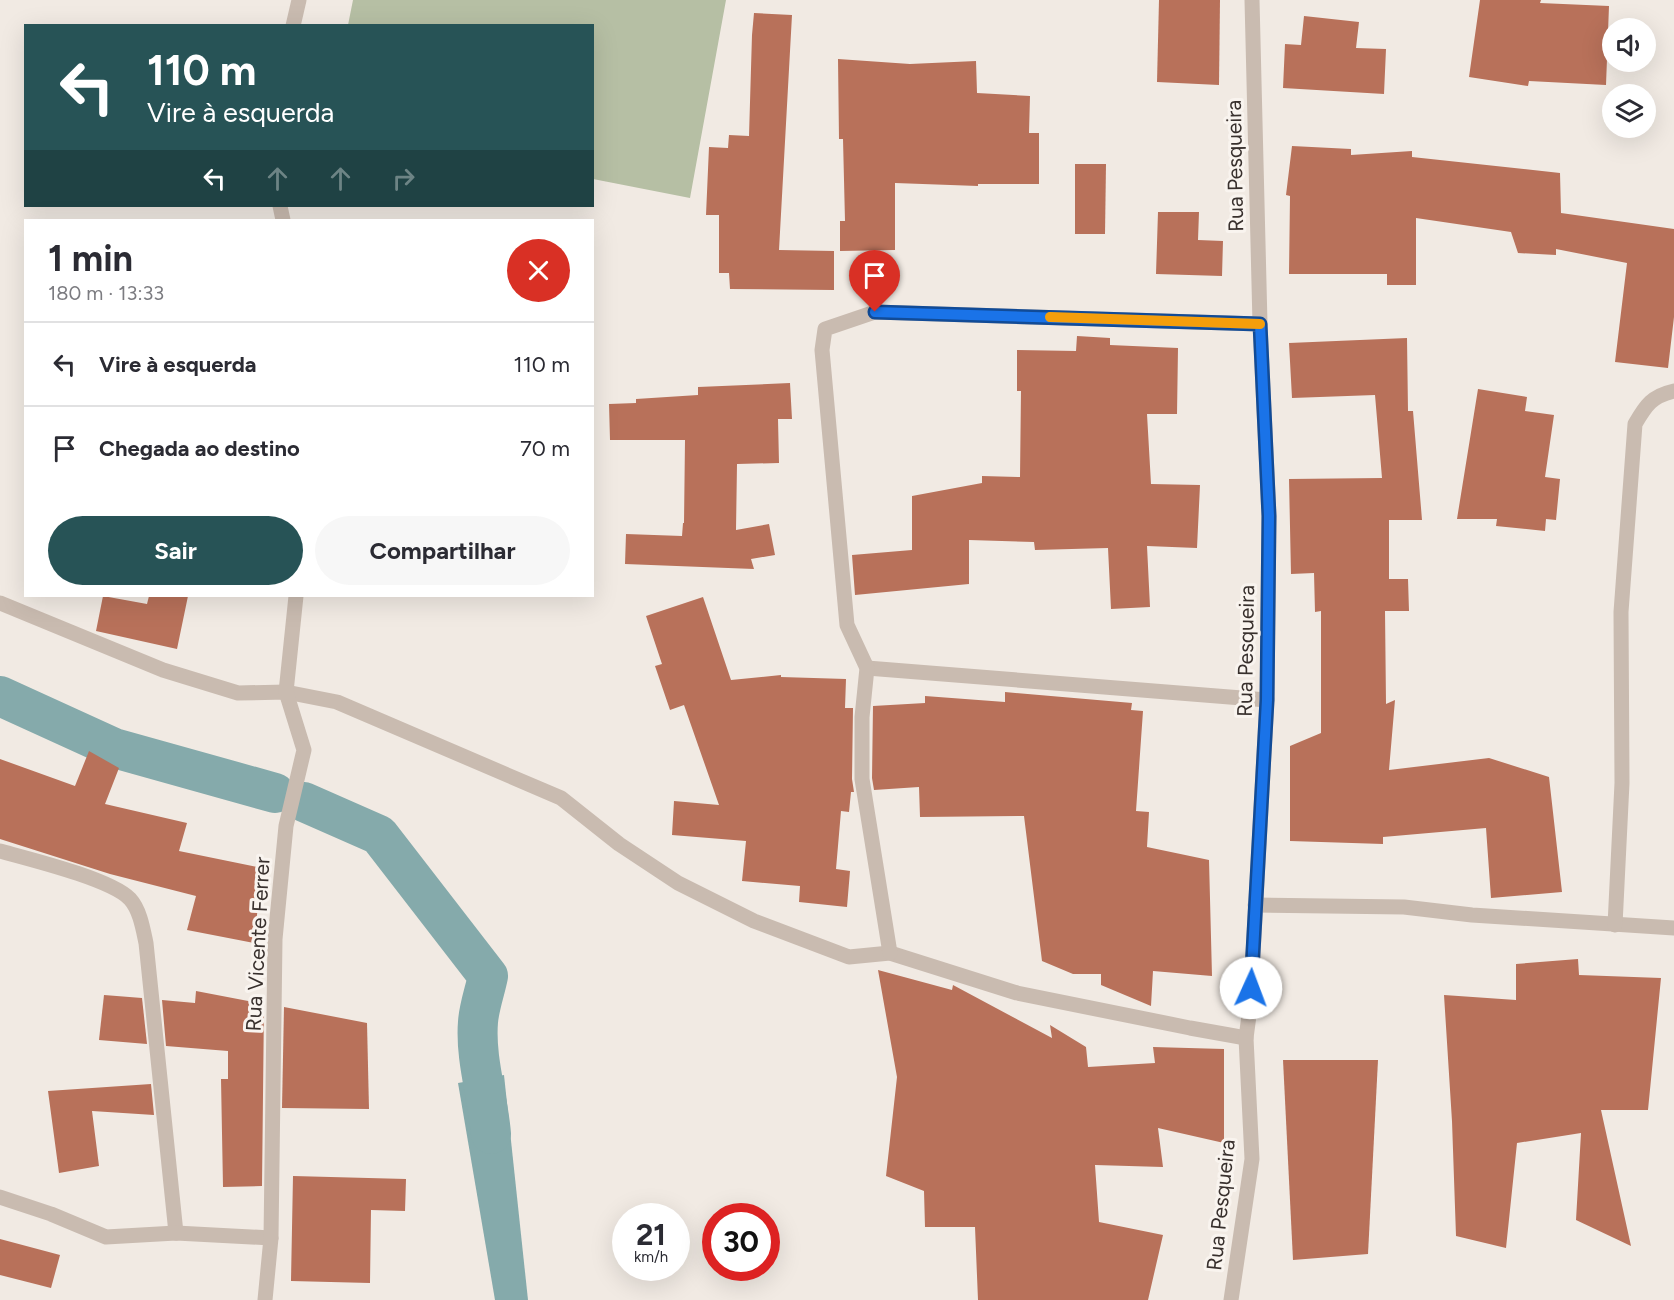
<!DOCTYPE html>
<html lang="pt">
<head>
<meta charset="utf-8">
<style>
  :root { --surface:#fff; --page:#f7f7f7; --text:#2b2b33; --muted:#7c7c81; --line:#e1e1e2; --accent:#275356 }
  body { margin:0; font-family:Figtree,sans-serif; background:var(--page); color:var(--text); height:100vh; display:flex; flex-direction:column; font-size:22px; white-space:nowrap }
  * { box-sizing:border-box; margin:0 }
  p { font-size:20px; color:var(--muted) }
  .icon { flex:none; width:33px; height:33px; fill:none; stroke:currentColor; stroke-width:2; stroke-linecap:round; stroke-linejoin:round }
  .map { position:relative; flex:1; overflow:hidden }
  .details { position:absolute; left:24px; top:219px; width:570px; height:378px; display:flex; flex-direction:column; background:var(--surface); border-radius:0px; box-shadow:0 6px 24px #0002 }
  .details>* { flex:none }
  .banner { position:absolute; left:24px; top:24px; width:570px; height:183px; border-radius:0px; box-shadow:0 6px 24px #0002; background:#275356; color:#fff; overflow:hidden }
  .controls { position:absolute; left:1602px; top:18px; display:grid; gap:12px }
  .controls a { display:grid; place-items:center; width:54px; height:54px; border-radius:50%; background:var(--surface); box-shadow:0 6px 24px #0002; font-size:30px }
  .speed { position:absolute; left:612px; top:1203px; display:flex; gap:12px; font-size:30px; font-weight:700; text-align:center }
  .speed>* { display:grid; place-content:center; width:78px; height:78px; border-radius:50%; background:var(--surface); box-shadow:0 6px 24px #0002; line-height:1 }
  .speed small { font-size:15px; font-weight:400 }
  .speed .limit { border:9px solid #d22; background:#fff; color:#111 }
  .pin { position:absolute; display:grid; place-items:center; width:51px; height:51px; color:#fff; margin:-62px -26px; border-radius:50% 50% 50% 0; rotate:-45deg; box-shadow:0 0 6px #0007 }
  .pin .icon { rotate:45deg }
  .me { position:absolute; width:66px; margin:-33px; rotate:2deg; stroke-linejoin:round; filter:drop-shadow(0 0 4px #0008) }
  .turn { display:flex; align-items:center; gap:21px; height:126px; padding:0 24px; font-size:27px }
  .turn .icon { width:78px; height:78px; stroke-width:2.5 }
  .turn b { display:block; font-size:42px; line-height:51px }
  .lanes { display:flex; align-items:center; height:57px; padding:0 24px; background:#0003; justify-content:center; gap:30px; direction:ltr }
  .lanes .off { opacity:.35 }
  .round { display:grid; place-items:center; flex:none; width:63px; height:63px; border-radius:32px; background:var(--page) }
  .overview { display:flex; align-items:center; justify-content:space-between; height:102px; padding:0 24px }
  h1 { font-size:36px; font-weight:700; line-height:45px }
  .primary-button { display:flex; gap:12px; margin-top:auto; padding:12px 24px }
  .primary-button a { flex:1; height:69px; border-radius:36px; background:var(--accent); color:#fff; font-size:24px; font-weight:700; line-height:69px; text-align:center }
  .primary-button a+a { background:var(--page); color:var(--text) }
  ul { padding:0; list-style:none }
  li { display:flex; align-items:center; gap:18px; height:84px; padding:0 24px; border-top:2px solid var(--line) }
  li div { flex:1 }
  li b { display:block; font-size:22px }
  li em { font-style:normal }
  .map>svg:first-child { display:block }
  .green { fill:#b6bfa4 }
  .water { fill:#85aaab }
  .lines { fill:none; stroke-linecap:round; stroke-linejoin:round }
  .canal { stroke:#85aaab; stroke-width:40 }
  .building { fill:#b8715a }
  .minor { stroke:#c9bbb0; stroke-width:15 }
  .route-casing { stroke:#114b97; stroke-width:15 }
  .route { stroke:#1a73e8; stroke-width:10 }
  .slow { stroke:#f59e0b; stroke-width:10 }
  .labels { text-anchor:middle; stroke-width:6; stroke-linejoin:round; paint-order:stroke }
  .street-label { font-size:21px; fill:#38302d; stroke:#f9f4ef }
</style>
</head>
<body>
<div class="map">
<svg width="1674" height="1300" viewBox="0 0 1674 1300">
  <rect width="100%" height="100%" fill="#f1eae3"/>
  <polygon class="green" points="353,0 726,0 690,198 593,179 592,26 348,25"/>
  <polygon class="water" points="504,1075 528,1300 495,1300 458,1083"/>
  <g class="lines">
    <g class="canal">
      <polyline points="0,696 114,748 275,793"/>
      <path d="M304,802l75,33 109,141c-3,15 -9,31 -10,46 -3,37 10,75 13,112"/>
    </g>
  </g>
  <g class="building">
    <polygon points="1159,0 1220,0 1219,85 1157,82"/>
    <polygon points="1480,0 1541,0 1540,3 1609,6 1606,85 1529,81 1528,86 1469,77"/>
    <polygon points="754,13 792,15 779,250 834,251 834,290 730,289 729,273 719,273 719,215 706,215 709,147 728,148 729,135 749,136 752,35"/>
    <polygon points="1304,16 1359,22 1356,48 1386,49 1384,94 1283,88 1285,44 1301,45"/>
    <polygon points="838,59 910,64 976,61 977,93 1030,96 1029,133 1039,133 1039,184 978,184 978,186 895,183 895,250 840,251 840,221 845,221 843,139 839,139"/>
    <polygon points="1292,146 1351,149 1351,155 1412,151 1412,157 1560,173 1561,213 1674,229 1674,317 1668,368 1615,362 1627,263 1556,249 1556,255 1518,253 1511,232 1416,218 1416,285 1387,285 1387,274 1289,274 1290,196 1286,195"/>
    <polygon points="1075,164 1106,164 1105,234 1075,234"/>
    <polygon points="1158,212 1199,212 1198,240 1223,241 1222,276 1156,274"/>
    <polygon points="1077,336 1110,338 1110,345 1178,348 1177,414 1147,414 1151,484 1200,485 1197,548 1147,546 1150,607 1111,609 1108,548 1035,550 1034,542 969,540 969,584 855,595 852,555 912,550 912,496 982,483 982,476 1020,477 1021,391 1017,391 1017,350 1076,351"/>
    <polygon points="1407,338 1408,411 1413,411 1422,520 1389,520 1389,579 1408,579 1409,611 1385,611 1386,704 1395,700 1389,770 1489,758 1549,777 1562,892 1491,898 1486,828 1383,837 1383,844 1290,841 1290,746 1321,733 1321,611 1315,612 1314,573 1291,574 1289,479 1382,478 1375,395 1292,398 1289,343"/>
    <polygon points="790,383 792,419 778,419 779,463 737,464 736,530 769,524 775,555 751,559 754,569 625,564 626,534 682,536 683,523 684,523 685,440 610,440 609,404 636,403 636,399 698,395 698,387"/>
    <polygon points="1478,389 1527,397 1525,411 1554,415 1545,477 1560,479 1556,520 1546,519 1545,531 1496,526 1497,519 1457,519"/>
    <polygon points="103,596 147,604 149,596 188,596 177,649 96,631"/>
    <polygon points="703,597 731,680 781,675 781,677 846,679 845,708 853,708 852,779 854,792 851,792 849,812 841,811 836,869 850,871 847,907 799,902 800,886 742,881 746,841 672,835 674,801 719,805 684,705 670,710 655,666 662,664 646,616"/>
    <polygon points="1005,692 1132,703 1131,710 1143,711 1136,811 1149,812 1147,847 1209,860 1212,976 1153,971 1151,1006 1101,985 1101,974 1073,974 1042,961 1024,816 920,817 919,787 874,790 872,778 873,706 925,703 925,696 1005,702"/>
    <polygon points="89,751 119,768 105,804 187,823 179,851 262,868 254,943 187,930 196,896 110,874 0,839 0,759 75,786"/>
    <polygon points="1578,959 1579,975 1661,978 1648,1110 1601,1110 1631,1246 1576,1220 1581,1133 1517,1143 1506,1248 1456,1236 1452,1121 1444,995 1516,1000 1516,964"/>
    <polygon points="878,970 952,990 953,985 1052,1038 1050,1025 1086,1047 1088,1067 1155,1063 1153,1047 1224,1049 1224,1143 1158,1128 1163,1167 1095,1165 1099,1222 1163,1235 1148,1300 978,1300 975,1227 925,1227 924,1191 886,1176 897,1077"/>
    <polygon points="196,991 264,1004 262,1186 223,1187 221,1079 228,1079 228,1051 166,1046 162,1000 195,1003"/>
    <polygon points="104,995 142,998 147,1044 99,1040"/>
    <polygon points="284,1007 367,1023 369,1109 282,1108"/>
    <polygon points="1283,1060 1378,1060 1368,1254 1293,1260"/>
    <polygon points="151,1084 154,1115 92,1111 99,1166 59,1173 48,1091"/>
    <polygon points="293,1176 406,1179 405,1211 371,1210 370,1283 291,1281"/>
    <polygon points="0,1239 60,1255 51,1288 0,1275"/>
  </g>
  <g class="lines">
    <g class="minor">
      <polyline points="293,26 299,0"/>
      <polyline points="280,206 283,220"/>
      <polyline points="0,603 163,670 238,693 286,692 337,702 561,798 619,844 678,883 754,921 849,957 890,953 1017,993 1190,1028 1246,1038"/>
      <polyline points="867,668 1267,700"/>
      <path d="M0,851c29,8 111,28 130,48 10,11 13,30 16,44l30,290"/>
      <polyline points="1255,905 1404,907 1472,915 1674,928"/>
      <path d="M1615,925l7,-142 -1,-171 14,-188c11,-19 17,-28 39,-33"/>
      <polyline points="890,953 862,779 862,717 867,668 847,625 822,350 825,329 875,312 1260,324"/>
      <polyline points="0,1197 51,1214 106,1237 176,1233 271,1238"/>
      <polyline points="265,1300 271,1238 275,939 286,826 304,750 286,692 296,596"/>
      <polyline points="1231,1300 1252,1159 1246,1038 1250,1008 1267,700 1269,516 1260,324 1252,0"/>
    </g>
  </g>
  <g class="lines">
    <defs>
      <polyline id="route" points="875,312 1260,324 1269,516 1267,700 1251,988"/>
    </defs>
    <use href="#route" class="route-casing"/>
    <use href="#route" class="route"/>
    <polyline class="slow" points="1050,317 1260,324"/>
  </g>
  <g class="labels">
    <g class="street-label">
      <text transform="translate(1235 166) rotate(-91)" y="7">Rua Pesqueira</text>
      <text transform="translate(1246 651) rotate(-89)" y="7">Rua Pesqueira</text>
      <text transform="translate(258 944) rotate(-87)" y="7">Rua Vicente Ferrer</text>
      <text transform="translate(1221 1205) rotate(-84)" y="7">Rua Pesqueira</text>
    </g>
  </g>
</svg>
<div class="controls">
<a><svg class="icon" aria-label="sound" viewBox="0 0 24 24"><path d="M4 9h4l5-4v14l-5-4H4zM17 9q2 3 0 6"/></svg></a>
<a><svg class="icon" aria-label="layers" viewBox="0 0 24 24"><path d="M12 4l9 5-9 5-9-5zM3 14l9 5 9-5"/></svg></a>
</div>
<div class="speed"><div>21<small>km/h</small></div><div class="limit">30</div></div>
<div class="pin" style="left:875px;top:312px;background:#d93025"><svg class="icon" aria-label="arrive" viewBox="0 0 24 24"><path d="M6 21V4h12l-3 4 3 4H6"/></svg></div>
<svg class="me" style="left:1251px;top:988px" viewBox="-20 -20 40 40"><circle r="19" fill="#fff"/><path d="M0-13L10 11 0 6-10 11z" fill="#1a73e8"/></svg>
<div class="banner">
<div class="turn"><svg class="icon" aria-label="left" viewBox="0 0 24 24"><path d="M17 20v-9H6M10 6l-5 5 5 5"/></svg><div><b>110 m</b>Vire à esquerda</div></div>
<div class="lanes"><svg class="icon" aria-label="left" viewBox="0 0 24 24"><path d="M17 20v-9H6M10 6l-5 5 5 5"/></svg><svg class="icon off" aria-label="ahead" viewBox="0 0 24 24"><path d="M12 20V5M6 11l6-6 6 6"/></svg><svg class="icon off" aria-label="ahead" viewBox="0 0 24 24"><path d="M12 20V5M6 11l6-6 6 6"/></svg><svg class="icon off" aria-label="right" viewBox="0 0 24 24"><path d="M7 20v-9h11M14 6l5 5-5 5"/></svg></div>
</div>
<section class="details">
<div class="overview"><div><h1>1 min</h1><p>180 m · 13:33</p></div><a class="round" style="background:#d93025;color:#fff"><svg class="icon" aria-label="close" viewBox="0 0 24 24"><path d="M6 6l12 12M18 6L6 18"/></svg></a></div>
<ul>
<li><svg class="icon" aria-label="left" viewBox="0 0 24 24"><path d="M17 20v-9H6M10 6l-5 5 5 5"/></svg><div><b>Vire à esquerda</b></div><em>110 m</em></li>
<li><svg class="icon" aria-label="arrive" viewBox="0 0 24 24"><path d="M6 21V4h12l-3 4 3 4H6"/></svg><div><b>Chegada ao destino</b></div><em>70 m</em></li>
</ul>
<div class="primary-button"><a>Sair</a><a>Compartilhar</a></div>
</section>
</div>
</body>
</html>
